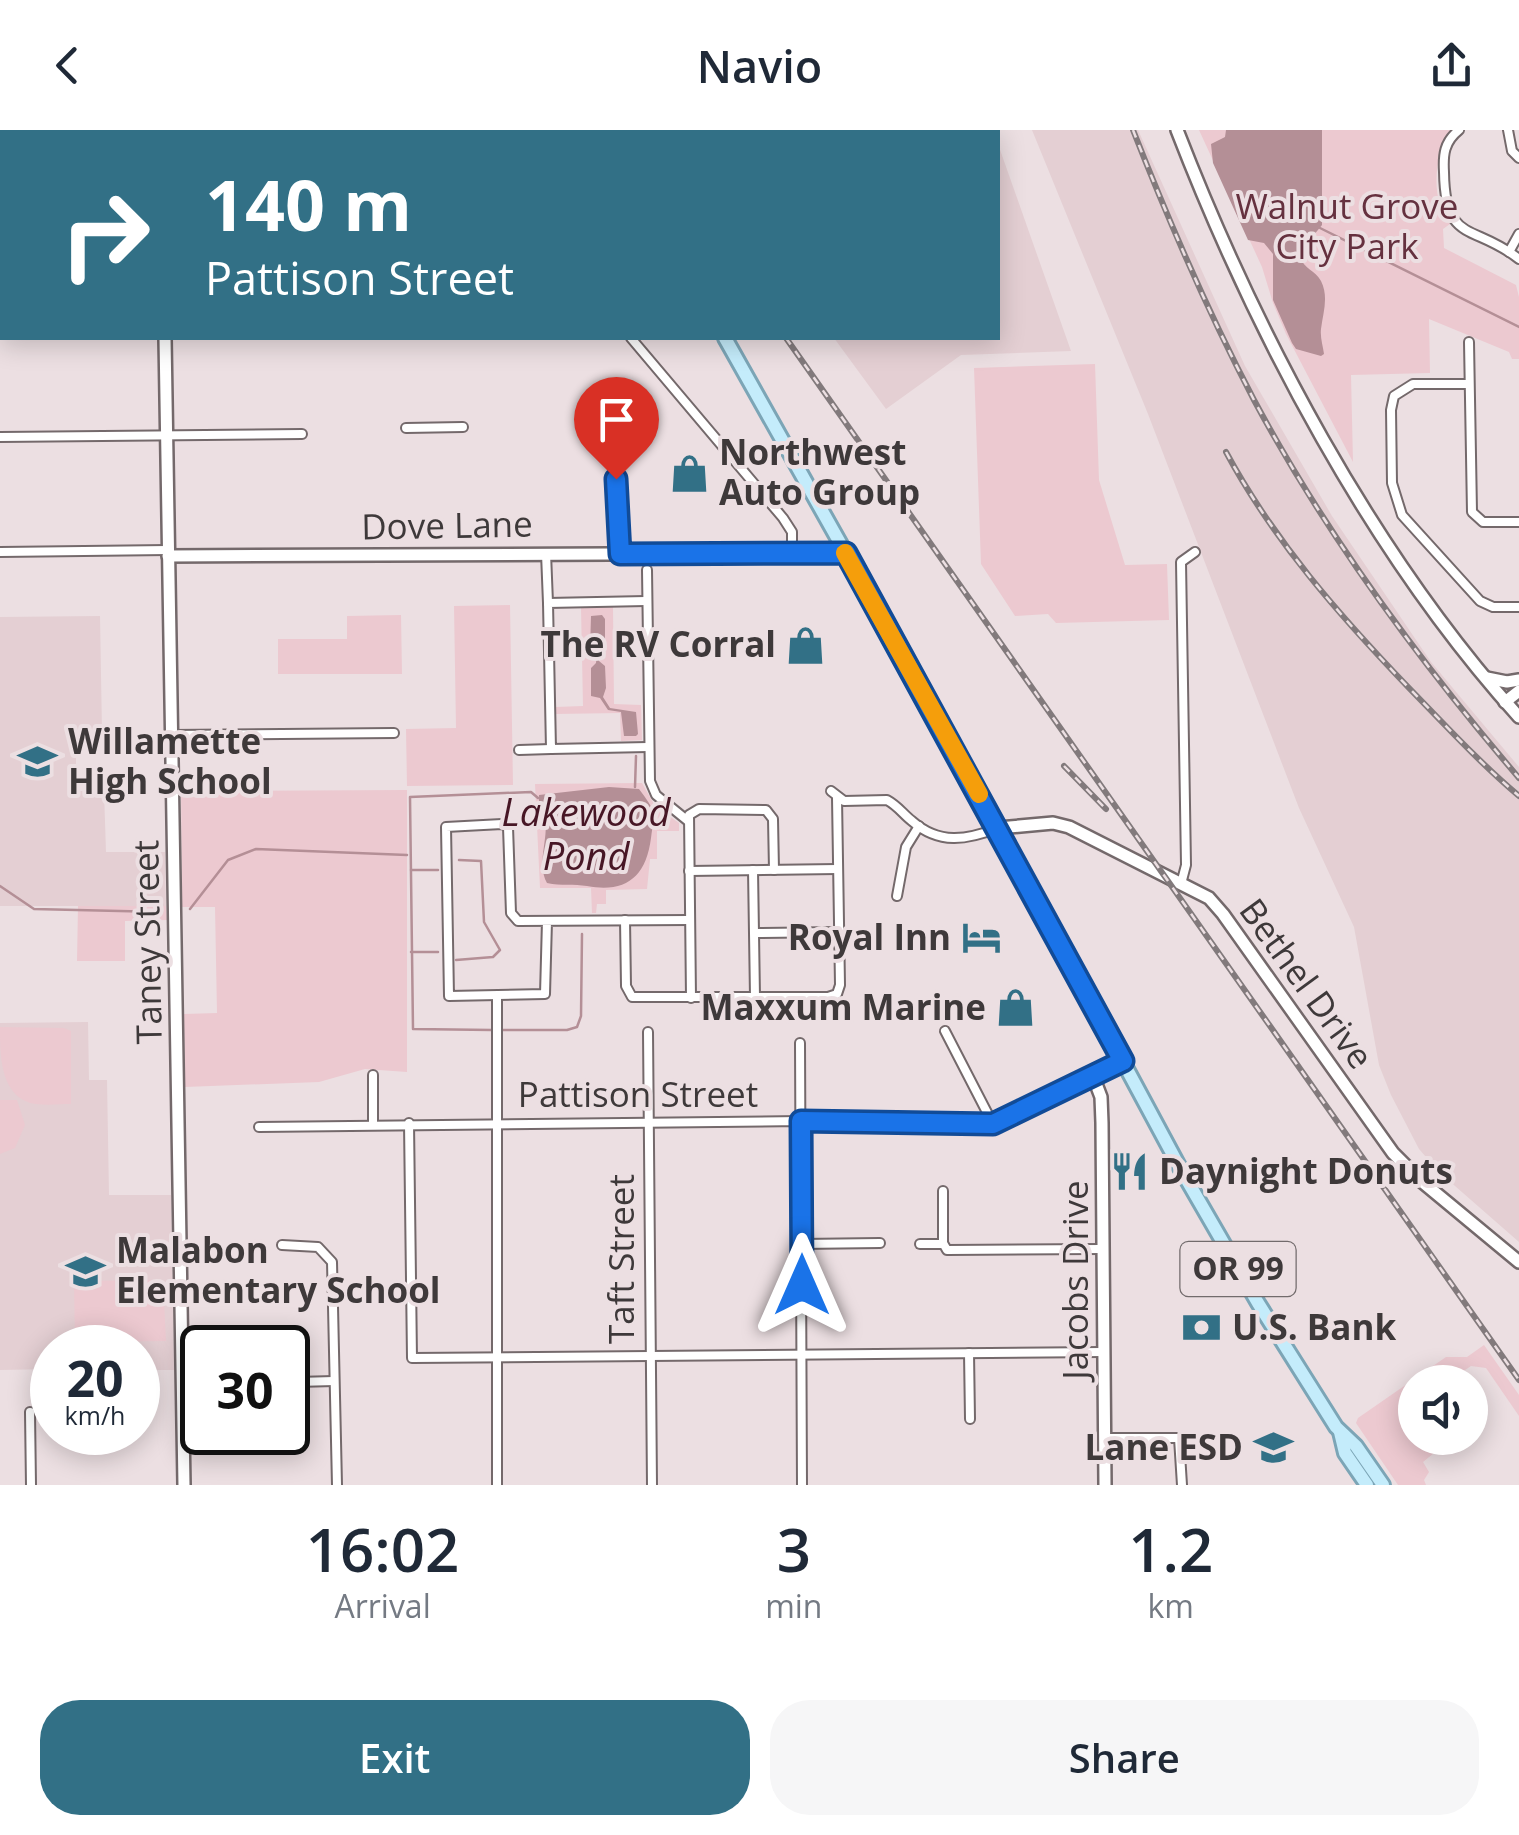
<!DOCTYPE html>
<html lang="en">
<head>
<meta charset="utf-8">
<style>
  :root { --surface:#fff; --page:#f6f6f7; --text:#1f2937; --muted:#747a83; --accent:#327086 }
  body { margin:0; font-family:"Open Sans",sans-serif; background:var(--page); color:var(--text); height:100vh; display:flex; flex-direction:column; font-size:38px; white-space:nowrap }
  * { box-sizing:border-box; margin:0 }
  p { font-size:32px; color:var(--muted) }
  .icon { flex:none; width:55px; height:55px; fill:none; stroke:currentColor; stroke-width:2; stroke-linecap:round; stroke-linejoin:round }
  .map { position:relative; height:1355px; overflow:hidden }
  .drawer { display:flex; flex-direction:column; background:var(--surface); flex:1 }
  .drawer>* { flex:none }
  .banner { position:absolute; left:0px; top:0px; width:1000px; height:210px; box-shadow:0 5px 25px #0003; background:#327086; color:#fff; overflow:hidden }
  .buttons { position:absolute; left:1398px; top:1235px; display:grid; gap:20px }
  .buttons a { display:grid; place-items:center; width:90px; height:90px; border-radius:50%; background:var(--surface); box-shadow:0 5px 25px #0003; font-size:50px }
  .speed { position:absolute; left:30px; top:1195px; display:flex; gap:20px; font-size:50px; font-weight:700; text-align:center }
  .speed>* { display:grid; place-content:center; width:130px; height:130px; border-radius:50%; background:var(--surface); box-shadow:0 5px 25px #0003; line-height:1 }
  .speed small { font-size:25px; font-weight:400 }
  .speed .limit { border:5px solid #111; border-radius:15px; background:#fff; color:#111 }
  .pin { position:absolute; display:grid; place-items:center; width:85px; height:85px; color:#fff; margin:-102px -42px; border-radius:50% 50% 50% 0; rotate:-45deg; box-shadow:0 0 10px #0007 }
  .pin .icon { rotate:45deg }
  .me { position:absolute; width:110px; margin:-55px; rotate:0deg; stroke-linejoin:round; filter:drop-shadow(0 0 8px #0008) }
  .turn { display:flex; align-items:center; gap:35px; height:210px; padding:0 40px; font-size:45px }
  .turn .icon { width:130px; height:130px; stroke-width:2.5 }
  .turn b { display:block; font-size:70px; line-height:85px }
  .eta { display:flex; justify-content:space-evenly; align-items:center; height:170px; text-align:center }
  .eta b { font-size:60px; font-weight:600; line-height:70px }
  .cta { display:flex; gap:20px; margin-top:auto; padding:20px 40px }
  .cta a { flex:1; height:115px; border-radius:40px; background:var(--accent); color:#fff; font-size:40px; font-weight:600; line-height:115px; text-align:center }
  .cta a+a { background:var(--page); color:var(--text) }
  header { display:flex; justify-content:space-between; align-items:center; height:130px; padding:0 40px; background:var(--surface); font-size:45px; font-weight:600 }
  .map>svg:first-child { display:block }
  .built { fill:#e4cfd3 }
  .green { fill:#ecc9d0 }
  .water { fill:#b48f96 }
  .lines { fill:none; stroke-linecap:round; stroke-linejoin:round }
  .stream { stroke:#b48f96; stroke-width:2.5 }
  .street-casing { stroke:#74696b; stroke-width:12 }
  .secondary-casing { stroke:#74696b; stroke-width:16 }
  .primary-casing { stroke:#7ca5b6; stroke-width:18 }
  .street { stroke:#fff; stroke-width:8 }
  .secondary { stroke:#fff; stroke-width:11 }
  .primary { stroke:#c4ecfb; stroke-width:12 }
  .rail-casing { stroke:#827a7c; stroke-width:6 }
  .rail { stroke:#ecdfe2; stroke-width:2.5; stroke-dasharray:8; stroke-linecap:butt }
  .route-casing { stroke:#114b97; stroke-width:25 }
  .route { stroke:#1a73e8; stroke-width:18 }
  .slow { stroke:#f59e0b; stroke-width:18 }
  .labels { text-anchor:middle; stroke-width:8; stroke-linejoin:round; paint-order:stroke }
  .shield { fill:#ecdfe2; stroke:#726b6c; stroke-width:2.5 }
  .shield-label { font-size:32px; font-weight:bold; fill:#3e393a }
  .park-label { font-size:35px; fill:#65313f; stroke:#ecdfe2 }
  .poi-label { font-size:35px; font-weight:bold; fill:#3e393a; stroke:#ecdfe2; text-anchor:start }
  .street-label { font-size:35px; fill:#3e393a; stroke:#ecdfe2 }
  .water-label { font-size:38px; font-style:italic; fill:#471625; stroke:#ecdfe2 }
</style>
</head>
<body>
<header><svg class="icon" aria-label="back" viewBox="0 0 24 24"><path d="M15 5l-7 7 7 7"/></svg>Navio<svg class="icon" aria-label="share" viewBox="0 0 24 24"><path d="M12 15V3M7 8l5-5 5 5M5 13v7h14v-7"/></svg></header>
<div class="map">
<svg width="1519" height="1355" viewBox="0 0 1519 1355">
  <rect width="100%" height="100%" fill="#ecdfe2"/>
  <g class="built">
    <polygon points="1032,0 1138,0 1245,236 1332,386 1431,532 1519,637 1519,1112 1439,1042 1419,1019 1391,965 1379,935 1354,797 1299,678 1148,284"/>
    <polygon points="998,14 1071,221 961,225 886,279 834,208 998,208"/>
    <polygon points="100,486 102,603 76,603 76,661 104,661 106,722 165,722 166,776 0,776 0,487"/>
    <polygon points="88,892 89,950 107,950 109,1065 171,1065 174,1240 138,1240 138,1218 52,1218 52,1239 0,1240 0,893"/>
  </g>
  <g class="green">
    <path d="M1199,0h251c-16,27 -20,69 0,94l-7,5 1,19 72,37 3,12v62h-7l-3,-7 -80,-33 1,54 -79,2 2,87 -67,-128 -13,-31 -11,-36z"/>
    <polygon points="1095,234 1099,350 1125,435 1167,434 1169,490 1056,493 1048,484 1015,486 981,434 974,238"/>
    <polygon points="510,475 513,655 407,656 406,599 456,598 454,476"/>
    <polygon points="613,477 614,574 641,575 642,610 621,611 620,583 555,584 555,577 583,576 581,478"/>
    <polygon points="401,485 402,544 278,544 278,509 347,509 347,486"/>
    <polygon points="642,653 655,676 679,693 679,701 657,701 657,729 650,729 647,759 606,760 606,774 597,774 596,783 592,783 591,758 540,758 535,654"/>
    <polygon points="407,660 407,942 365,939 319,952 185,957 184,884 217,883 215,777 182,777 181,661"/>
    <polygon points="78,776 166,776 167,790 125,791 125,831 77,831"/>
    <path d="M0,897l64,1 7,3v73c-12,0 -29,2 -41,-1 -30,-10 -30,-48 -30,-76z"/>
    <polygon points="0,970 17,970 25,995 15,1018 0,1024"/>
    <polygon points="163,1150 166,1211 75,1212 74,1151"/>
    <polygon points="1484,1215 1519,1265 1519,1286 1486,1238 1471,1236 1453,1248 1439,1246 1429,1252 1415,1252 1415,1262 1400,1273 1415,1296 1415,1308 1423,1308 1434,1323 1423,1332 1429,1342 1424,1350 1426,1355 1398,1355 1356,1293 1358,1288 1446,1227 1467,1227"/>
  </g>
  <g class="water">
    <path d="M1226,0h96v95l-18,22 -4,10c4,12 15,13 21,24 8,16 2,32 0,48 -1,8 2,17 3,25l-3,2 -25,-7 -4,-6 -19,-43v-46l-9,-11 -16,-3 -35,-77 -2,-19 14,-7z"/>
    <polygon points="602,485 605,489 605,518 599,523 599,531 605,536 606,558 603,567 610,578 636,582 638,604 636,606 624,606 621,582 608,580 600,568 591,566 591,538 596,533 597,523 590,520 591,486"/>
    <path d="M609,657l30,2c17,23 16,22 12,49 -5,40 -26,55 -64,48 -13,-2 -26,0 -40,-3 -11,-20 2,-44 -2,-65 -3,-10 -7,-13 -6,-23z"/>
  </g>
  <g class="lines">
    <g class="stream">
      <polyline points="1320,98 1519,197"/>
      <polyline points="635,657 636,626"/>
      <polyline points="411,740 438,740"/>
      <polyline points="0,756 34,779 162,782"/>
      <polyline points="190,779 228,730 256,719 407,725"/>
      <polyline points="411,822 438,822"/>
      <polyline points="456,830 493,827 500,820 484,792 481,731 459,730"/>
      <polyline points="492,900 413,899 410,667 531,662 538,668"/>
      <polyline points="500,900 567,900 577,897 581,886 582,804"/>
    </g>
    <defs>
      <g id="street">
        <polyline points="77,0 80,2"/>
        <polyline points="156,0 159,2"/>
        <polyline points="386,0 388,2"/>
        <polyline points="456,0 458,2"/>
        <path d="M1459,0c-15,12 -16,25 -15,42 1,73 30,51 75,87"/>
        <polyline points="1508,0 1512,21 1519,28"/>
        <polyline points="1509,122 1519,104"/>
        <polyline points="631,208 783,388 792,402 792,423"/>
        <polyline points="1469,212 1472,382 1483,392 1519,392"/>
        <polyline points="1469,254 1413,254 1394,266 1391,280 1392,353 1402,385 1480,471 1493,477 1519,477"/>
        <polyline points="406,298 463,297"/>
        <polyline points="615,299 620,424"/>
        <polyline points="0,307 302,304"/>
        <polyline points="0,422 168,420"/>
        <polyline points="546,423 548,473"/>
        <polyline points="647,440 650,651 656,665 688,691"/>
        <polyline points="646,471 548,473 551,619 648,617"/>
        <polyline points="172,605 394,603"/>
        <polyline points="519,620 551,619"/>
        <path d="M831,661l13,10 43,-1c11,6 16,14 25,21 27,24 55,19 86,7"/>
        <polyline points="753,740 755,867"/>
        <polyline points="689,741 838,739"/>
        <polyline points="1181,754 1186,735 1181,432 1195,422"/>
        <polyline points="897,766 906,717 919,696"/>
        <polyline points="625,790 626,856 632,867 828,867 837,864 840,855 837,668"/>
        <polyline points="547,791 545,864 449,866 446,697 502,694 508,697 511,783 518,791 690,790"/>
        <polyline points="755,803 839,802"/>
        <polyline points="497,866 497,1355"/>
        <polyline points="691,868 689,685 699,679 766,680 773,689 774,740"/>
        <polyline points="945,901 993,994"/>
        <polyline points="648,902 652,1355"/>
        <polyline points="800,913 802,1355"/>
        <polyline points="373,945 373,993"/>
        <polyline points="409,993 412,1228 1103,1222"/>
        <polyline points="259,997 801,991 989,994 1004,990 1093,946"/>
        <polyline points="943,1061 943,1113 947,1120 1102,1119"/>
        <polyline points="801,1114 880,1113"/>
        <polyline points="920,1114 943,1114"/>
        <polyline points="282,1115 318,1117 332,1132 337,1355"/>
        <polyline points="969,1223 970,1289"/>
        <polyline points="297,1252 334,1251"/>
        <polyline points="30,1282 31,1355"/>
        <polyline points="1104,1308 1179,1308 1182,1355"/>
      </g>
      <g id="secondary">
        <path d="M1177,0c79,204 195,424 342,587"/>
        <polyline points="0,188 2,188"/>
        <polyline points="165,208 184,1355"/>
        <polyline points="168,426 846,423"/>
        <polyline points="1487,548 1507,552 1519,550"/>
        <polyline points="1505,572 1519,561"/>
        <polyline points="998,698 1053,693 1069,697 1209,768 1223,784 1393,1023 1420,1050 1519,1132"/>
        <polyline points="1105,1355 1102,993 1101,967 1093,946 1123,931"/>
      </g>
      <g id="primary">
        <polyline points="587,0 589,2"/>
        <polyline points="725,208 945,600 1180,1038 1258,1173 1336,1297 1356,1316 1383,1355"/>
        <polyline points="1340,1302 1345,1323 1367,1355"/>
      </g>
    </defs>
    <use href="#street" class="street-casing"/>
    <use href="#secondary" class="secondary-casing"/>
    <use href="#primary" class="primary-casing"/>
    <use href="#street" class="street"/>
    <use href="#secondary" class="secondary"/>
    <use href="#primary" class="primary"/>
    <defs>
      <g id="rail">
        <polyline points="640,0 642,2"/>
        <path d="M1133,0c36,92 75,182 121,270 73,136 165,261 265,378"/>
        <polyline points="786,208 1519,1250"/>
        <path d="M1226,322c48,89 113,163 183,236 36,37 71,75 110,108"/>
        <polyline points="1064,636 1106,679"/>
      </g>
    </defs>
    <use href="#rail" class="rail-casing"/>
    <use href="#rail" class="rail"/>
  </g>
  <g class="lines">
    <defs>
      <polyline id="route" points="616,349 620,424 846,423 1123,931 993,994 801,991 802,1155"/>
    </defs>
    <use href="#route" class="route-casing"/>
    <use href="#route" class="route"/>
    <polyline class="slow" points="845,423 979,664"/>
  </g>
  <defs>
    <symbol id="shop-bare" viewBox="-9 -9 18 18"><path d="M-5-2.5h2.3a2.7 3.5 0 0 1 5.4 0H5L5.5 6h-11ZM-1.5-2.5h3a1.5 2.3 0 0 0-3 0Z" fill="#327086" stroke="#ecdfe2" stroke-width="2.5" paint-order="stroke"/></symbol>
    <symbol id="school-bare" viewBox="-9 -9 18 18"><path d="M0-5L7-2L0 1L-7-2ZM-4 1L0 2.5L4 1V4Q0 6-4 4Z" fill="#327086" stroke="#ecdfe2" stroke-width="2.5" paint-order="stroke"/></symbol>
    <symbol id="hotel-bare" viewBox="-9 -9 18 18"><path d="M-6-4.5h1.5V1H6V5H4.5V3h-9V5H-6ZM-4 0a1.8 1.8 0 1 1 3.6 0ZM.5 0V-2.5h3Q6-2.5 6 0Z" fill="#327086" stroke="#ecdfe2" stroke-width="2.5" paint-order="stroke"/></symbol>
    <symbol id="restaurant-bare" viewBox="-9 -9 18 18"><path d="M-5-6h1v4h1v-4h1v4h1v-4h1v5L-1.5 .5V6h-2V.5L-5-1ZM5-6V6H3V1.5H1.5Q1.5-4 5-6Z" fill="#327086" stroke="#ecdfe2" stroke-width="2.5" paint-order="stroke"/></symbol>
    <symbol id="bank-bare" viewBox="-9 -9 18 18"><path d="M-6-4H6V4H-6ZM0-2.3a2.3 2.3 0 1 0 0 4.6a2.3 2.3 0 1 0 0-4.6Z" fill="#327086" stroke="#ecdfe2" stroke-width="2.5" paint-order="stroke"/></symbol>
  </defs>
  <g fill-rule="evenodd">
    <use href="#shop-bare" x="662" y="316" width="55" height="55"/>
    <use href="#shop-bare" x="778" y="488" width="55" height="55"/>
    <use href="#school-bare" x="10" y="604" width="55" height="55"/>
    <use href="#hotel-bare" x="954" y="780" width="55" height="55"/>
    <use href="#shop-bare" x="988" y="850" width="55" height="55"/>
    <use href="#restaurant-bare" x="1102" y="1014" width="55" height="55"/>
    <use href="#school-bare" x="58" y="1114" width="55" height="55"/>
    <use href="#bank-bare" x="1174" y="1170" width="55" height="55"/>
    <use href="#school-bare" x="1246" y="1290" width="55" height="55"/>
  </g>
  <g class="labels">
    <rect class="shield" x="1180.5" y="1112" width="115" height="54" rx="8"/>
    <g class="shield-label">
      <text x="1238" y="1150">OR 99</text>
    </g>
    <g class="park-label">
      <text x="1347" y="89">Walnut Grove<tspan x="1347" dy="40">City Park</tspan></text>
    </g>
    <g class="poi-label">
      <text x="719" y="335">Northwest<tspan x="719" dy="40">Auto Group</tspan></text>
      <text x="776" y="527" text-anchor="end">The RV Corral</text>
      <text x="68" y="624">Willamette<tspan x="68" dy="40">High School</tspan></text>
      <text x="951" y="820" text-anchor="end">Royal Inn</text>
      <text x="986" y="890" text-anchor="end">Maxxum Marine</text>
      <text x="1159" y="1054">Daynight Donuts</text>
      <text x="116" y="1133">Malabon<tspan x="116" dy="40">Elementary School</tspan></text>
      <text x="1232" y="1210">U.S. Bank</text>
      <text x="1243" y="1330" text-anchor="end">Lane ESD</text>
    </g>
    <g class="street-label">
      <text transform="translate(447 396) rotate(-1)" y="12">Dove Lane</text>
      <text transform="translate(148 812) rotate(-91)" y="12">Taney Street</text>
      <text transform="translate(1306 854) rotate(54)" y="12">Bethel Drive</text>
      <text x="638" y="977">Pattison Street</text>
      <text transform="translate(622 1129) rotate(-90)" y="12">Taft Street</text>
      <text transform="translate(1076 1150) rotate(-90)" y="12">Jacobs Drive</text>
    </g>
    <g class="water-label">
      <text x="586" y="696">Lakewood<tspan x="586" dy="44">Pond</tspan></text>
    </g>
  </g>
</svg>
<div class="buttons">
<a><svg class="icon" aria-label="sound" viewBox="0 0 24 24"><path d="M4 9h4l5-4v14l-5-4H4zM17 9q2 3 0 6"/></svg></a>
</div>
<div class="speed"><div>20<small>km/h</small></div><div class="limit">30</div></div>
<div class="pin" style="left:616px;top:349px;background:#d93025"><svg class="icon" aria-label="arrive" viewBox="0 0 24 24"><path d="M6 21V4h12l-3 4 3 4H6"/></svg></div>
<svg class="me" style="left:802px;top:1155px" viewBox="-20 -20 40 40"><path d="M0-17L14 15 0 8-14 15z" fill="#1a73e8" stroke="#fff" stroke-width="4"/></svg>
<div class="banner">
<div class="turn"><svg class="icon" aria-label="right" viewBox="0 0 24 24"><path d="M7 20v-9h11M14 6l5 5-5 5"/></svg><div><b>140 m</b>Pattison Street</div></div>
</div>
</div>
<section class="drawer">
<div class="eta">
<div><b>16:02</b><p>Arrival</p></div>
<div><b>3</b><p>min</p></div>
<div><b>1.2</b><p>km</p></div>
</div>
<div class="cta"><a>Exit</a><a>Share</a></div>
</section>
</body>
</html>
